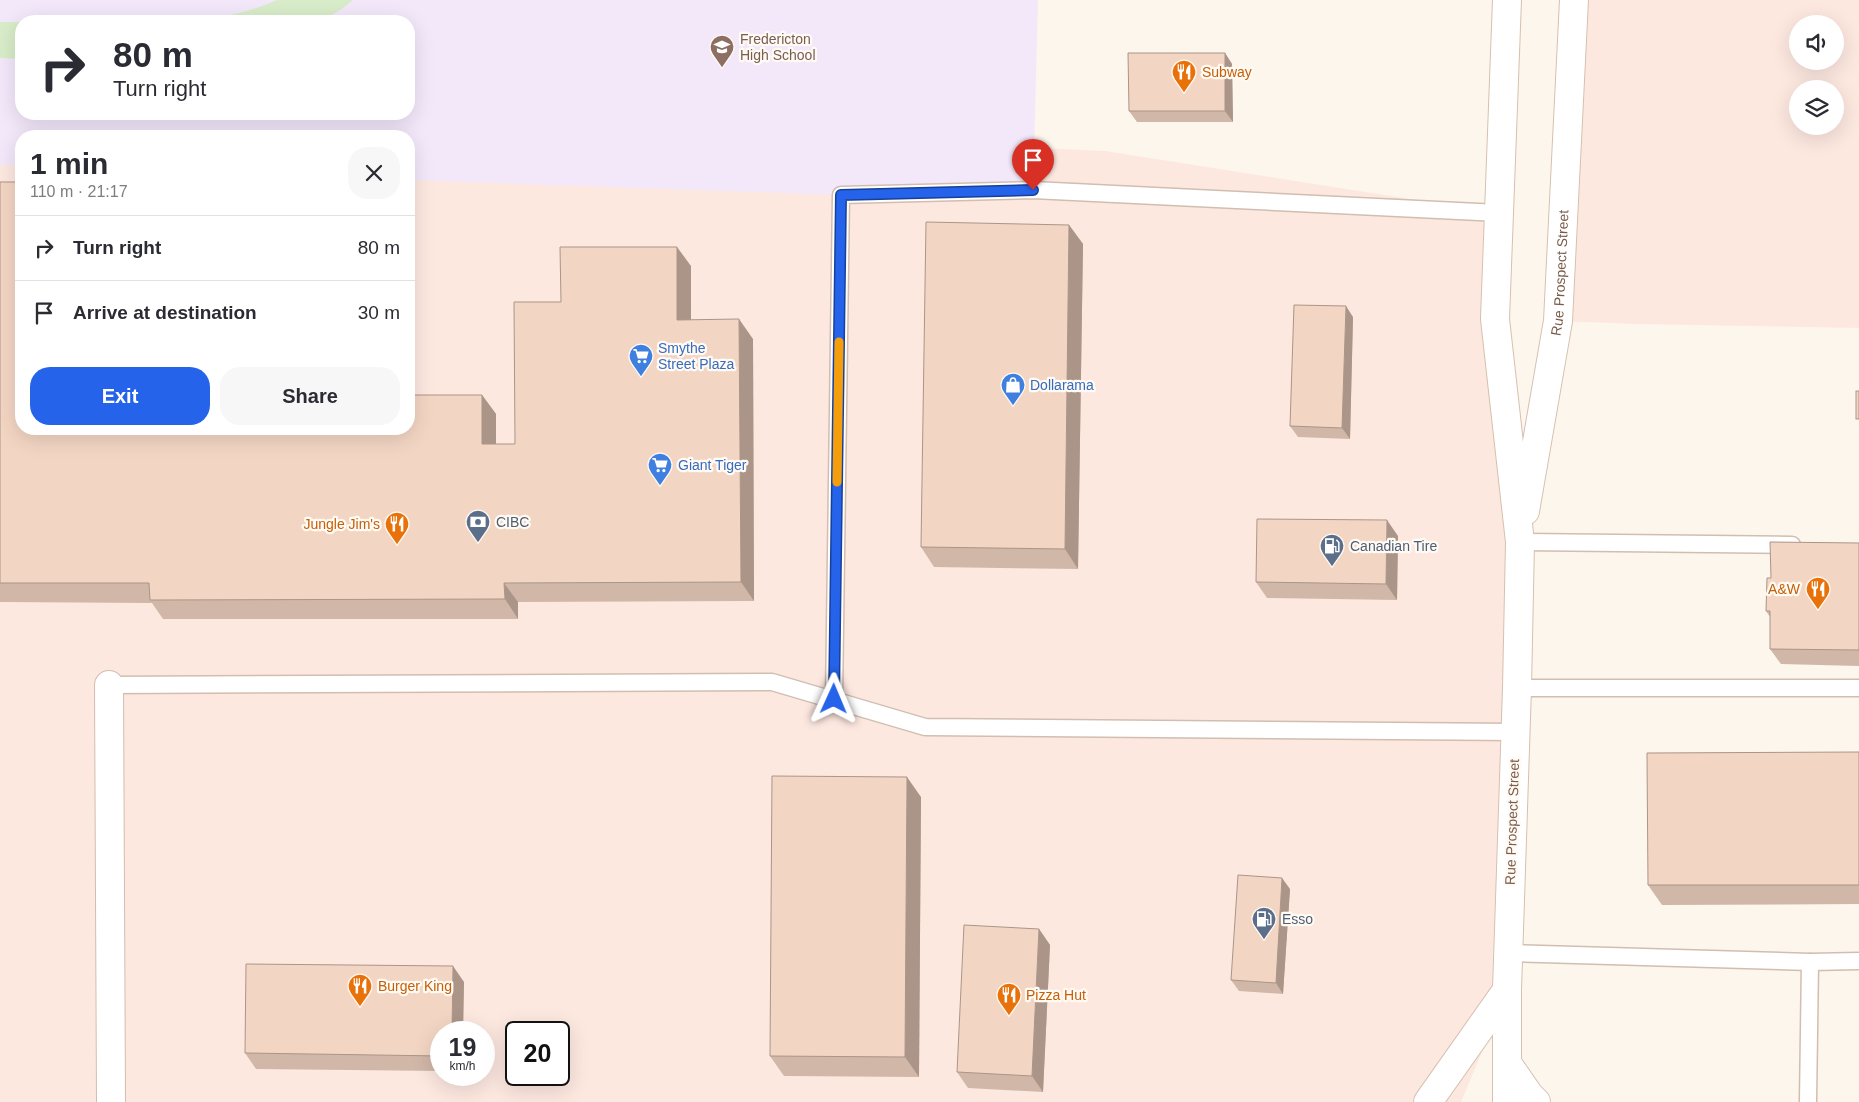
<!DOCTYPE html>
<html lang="en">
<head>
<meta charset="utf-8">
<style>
  :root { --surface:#fff; --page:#f7f7f7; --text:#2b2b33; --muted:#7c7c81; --line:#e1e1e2; --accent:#2563eb }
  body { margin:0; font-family:Arial,sans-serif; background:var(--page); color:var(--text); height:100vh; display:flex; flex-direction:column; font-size:19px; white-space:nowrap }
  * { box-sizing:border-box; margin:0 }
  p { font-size:16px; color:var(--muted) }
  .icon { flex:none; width:28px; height:28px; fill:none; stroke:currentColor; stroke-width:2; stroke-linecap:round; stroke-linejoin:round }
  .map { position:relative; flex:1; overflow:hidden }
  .sheet { position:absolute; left:15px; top:130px; width:400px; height:305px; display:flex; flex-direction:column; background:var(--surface); border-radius:20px; box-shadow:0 5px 20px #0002 }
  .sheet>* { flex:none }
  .guide { position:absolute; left:15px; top:15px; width:400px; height:105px; border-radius:20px; box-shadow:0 5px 20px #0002; background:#fff; color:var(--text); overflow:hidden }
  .buttons { position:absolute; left:1789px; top:15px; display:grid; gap:10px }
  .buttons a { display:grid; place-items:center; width:55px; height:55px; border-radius:50%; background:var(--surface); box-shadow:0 5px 20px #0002; font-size:25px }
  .speed { position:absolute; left:430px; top:1021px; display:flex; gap:10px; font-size:25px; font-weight:700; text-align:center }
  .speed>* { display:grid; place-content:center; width:65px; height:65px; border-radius:50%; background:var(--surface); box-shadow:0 5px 20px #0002; line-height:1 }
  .speed small { font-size:12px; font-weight:400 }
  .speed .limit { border:2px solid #111; border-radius:8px; background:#fff; color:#111 }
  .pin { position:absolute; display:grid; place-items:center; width:42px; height:42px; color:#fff; margin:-51px -21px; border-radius:50% 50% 50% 0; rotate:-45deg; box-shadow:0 0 5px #0007 }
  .pin .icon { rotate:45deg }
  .me { position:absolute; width:55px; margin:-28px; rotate:1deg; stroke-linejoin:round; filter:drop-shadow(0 0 4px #0008) }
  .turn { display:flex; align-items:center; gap:18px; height:105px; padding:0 15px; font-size:22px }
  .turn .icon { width:65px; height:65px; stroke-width:2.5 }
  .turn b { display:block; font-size:35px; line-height:42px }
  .round { display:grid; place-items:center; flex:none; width:52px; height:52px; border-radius:20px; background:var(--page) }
  .headline { display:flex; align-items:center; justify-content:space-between; height:85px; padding:0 15px }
  h1 { font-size:30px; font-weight:700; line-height:38px }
  .action { display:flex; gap:10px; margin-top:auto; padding:10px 15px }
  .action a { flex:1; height:58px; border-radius:20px; background:var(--accent); color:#fff; font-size:20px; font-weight:700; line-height:58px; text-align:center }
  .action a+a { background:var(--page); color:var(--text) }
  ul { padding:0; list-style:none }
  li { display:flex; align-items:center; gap:15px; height:65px; padding:0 15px; border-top:1px solid var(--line) }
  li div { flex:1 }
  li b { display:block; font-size:19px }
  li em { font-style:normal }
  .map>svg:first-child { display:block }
  .commercial { fill:#fde8e0; fill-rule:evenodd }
  .education { fill:#f3e8fa; fill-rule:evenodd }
  .green { fill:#d8ecc9 }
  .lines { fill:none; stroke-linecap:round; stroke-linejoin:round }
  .lane-casing { stroke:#d1beb0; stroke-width:19 }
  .street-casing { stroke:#d1beb0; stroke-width:30 }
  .secondary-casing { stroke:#d6c0b0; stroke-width:30 }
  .lane { stroke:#fff; stroke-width:16 }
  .street { stroke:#fff; stroke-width:28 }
  .secondary { stroke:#fff; stroke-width:28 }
  .wall { fill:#d1b7a8 }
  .shaded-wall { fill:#aa9588 }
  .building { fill:#f3d5c3; stroke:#aa9588 }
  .route-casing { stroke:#184099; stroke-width:12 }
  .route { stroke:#2563eb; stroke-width:9 }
  .slow { stroke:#f59e0b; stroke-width:9 }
  .labels { text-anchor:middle; stroke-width:4.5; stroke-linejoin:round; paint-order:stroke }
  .education-label { font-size:14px; fill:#785e54; stroke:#fffaf3; text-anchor:start }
  .food-label { font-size:14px; fill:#c56008; stroke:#fffaf3; text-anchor:start }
  .street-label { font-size:14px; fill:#7a5c4d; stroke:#fffaf3 }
  .shop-label { font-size:14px; fill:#366cbe; stroke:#fffaf3; text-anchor:start }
  .service-label { font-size:14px; fill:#4e5e75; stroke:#fffaf3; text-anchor:start }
</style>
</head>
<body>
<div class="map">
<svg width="1859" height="1102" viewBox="0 0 1859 1102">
  <rect width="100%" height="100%" fill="#fdf6ec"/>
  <g class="commercial">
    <path d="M1574,0h285v328l-223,-4 -78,-3zM1798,24h37v37h-37zM1798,89h37v37h-37z"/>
    <path d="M409,138h415l281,13 394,62 21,329 -22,472 -37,88h-1461v-963h21v290h388zM441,1032h43v43h-43zM516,1032h43v43h-43z"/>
  </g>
  <path class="education" d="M0,0h1038l-5,190 -192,5 -432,-15v-44h-388v30l-21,-1zM21,21h388v93h-388z"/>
  <g class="green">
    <path d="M277,0h76l-11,9 -21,12h-128c29,-3 57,-9 84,-21z"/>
    <polygon points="0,22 21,22 21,59 0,58"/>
  </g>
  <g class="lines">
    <defs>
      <g id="lane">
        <polyline points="1520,542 1792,545"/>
        <polyline points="109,685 772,682 925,727 1515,732"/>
        <polyline points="1517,688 1859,688"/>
        <polyline points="834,699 841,195 1033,190 1499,213"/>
        <polyline points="1508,953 1810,962 1859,961"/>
        <polyline points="1808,1102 1810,962"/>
      </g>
      <polyline id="street" points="109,685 111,1102"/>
      <g id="secondary">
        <polyline points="1507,0 1495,319 1520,542 1517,688 1507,990 1507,1102"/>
        <path id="s1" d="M1525,511l33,-190 16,-321"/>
        <polyline points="1507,1063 1529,1095 1536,1102"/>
        <polyline points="1428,1102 1507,990"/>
      </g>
    </defs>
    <use href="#lane" class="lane-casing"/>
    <use href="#street" class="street-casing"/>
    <use href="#secondary" class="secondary-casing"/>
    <use href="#lane" class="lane"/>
    <use href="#street" class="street"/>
    <use href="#secondary" class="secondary"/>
  </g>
  <g class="wall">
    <polygon points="1225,53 1232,64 1233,122 1137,122 1129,111"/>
    <polygon points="0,182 21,429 482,395 496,414 496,444 515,444 561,302 691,266 691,320 753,339 754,601 518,602 518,619 163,619 152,603 0,602"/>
    <polygon points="1069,225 1083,244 1078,569 934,567 921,547"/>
    <polygon points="1353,317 1350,439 1298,437 1290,426"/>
    <polygon points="1398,536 1397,600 1267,598 1256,582"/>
    <polygon points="1859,543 1859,666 1781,664 1770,649 1770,617 1766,611 1771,578"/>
    <polygon points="1859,752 1859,904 1662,905 1648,885"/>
    <polygon points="921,797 919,1077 784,1076 770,1056"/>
    <polygon points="1290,889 1283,994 1239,991 1231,980"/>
    <polygon points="1039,929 1050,945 1043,1092 968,1088 957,1072"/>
    <polygon points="464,982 463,1032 441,1032 441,1071 256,1069 245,1053"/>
  </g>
  <g class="shaded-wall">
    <polygon points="1225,53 1232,64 1233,122 1225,111"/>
    <polygon points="1069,225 1083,244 1078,569 1065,549"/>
    <polygon points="677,247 691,266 691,339 677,320"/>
    <polygon points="1346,306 1353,317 1350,439 1342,428"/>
    <polygon points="739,319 753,339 754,601 741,582"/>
    <polygon points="482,395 496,414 496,464 482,444"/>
    <polygon points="1387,520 1398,536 1397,600 1386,584"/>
    <polygon points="504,583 518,602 518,619 505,599"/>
    <polygon points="907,777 921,797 919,1077 905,1057"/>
    <polygon points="1282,878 1290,889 1283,994 1276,983"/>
    <polygon points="1039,929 1050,945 1043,1092 1032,1076"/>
    <polygon points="453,966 464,982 463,1032 452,1032"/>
  </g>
  <g class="building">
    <polygon points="1128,53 1225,53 1225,111 1129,111"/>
    <polygon points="0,182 21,182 21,429 409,429 409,395 482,395 482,444 515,444 514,302 561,302 560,247 677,247 677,320 739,319 741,582 504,583 505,599 150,600 149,583 0,583"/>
    <polygon points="926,222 1069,225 1065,549 921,547"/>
    <polygon points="1294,305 1346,306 1342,428 1290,426"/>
    <rect x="1856" y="391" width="3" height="28"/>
    <polygon points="1257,519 1387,520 1386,584 1256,582"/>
    <polygon points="1770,542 1859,543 1859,650 1770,649 1770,611 1766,611 1767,578 1771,578"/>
    <polygon points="1859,752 1859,885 1648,885 1647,753"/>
    <polygon points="772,776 907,777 905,1057 770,1056"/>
    <polygon points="1238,875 1282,878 1276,983 1231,980"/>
    <polygon points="964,925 1039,929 1032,1076 957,1072"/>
    <polygon points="246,964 453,966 452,1032 441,1032 441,1056 245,1053"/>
  </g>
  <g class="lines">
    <defs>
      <polyline id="route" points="834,699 841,195 1033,190"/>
    </defs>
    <use href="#route" class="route-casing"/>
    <use href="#route" class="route"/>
    <polyline class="slow" points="837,482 839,342"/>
  </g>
  <defs>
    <symbol id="school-pin" viewBox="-11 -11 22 30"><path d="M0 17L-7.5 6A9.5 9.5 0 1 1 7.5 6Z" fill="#8d6e63" stroke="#fffaf3"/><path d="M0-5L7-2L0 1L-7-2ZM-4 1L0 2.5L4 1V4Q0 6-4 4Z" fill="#fff"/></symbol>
    <symbol id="restaurant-pin" viewBox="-11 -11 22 30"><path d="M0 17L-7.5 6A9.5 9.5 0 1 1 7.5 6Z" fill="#e8710a" stroke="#fffaf3"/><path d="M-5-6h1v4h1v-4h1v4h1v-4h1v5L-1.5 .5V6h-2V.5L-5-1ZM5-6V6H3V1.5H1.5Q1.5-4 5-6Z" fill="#fff"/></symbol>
    <symbol id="supermarket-pin" viewBox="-11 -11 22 30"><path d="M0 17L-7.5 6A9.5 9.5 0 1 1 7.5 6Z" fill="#3f7fe0" stroke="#fffaf3"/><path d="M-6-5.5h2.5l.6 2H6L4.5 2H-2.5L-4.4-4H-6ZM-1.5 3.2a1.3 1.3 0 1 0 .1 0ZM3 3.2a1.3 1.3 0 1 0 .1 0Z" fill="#fff"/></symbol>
    <symbol id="shop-pin" viewBox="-11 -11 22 30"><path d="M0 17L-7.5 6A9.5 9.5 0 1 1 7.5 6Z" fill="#3f7fe0" stroke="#fffaf3"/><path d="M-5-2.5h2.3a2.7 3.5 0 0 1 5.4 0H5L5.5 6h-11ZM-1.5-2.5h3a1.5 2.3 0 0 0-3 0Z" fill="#fff"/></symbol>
    <symbol id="bank-pin" viewBox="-11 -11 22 30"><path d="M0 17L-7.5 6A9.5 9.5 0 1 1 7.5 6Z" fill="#5c6f8a" stroke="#fffaf3"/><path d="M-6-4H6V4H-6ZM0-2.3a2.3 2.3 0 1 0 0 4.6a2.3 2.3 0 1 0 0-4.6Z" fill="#fff"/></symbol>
    <symbol id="fuel-pin" viewBox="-11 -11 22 30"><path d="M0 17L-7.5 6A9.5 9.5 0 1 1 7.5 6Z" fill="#5c6f8a" stroke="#fffaf3"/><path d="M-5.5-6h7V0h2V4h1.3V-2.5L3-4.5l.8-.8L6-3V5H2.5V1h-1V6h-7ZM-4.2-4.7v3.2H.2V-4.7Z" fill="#fff"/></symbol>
  </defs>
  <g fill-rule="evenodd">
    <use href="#school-pin" x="708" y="33" width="28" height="38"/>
    <use href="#restaurant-pin" x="1170" y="58" width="28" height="38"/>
    <use href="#supermarket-pin" x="627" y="342" width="28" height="38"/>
    <use href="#shop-pin" x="999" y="371" width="28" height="38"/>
    <use href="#supermarket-pin" x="646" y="451" width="28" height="38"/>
    <use href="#bank-pin" x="464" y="508" width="28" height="38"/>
    <use href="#restaurant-pin" x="383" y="510" width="28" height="38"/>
    <use href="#fuel-pin" x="1318" y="532" width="28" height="38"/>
    <use href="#restaurant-pin" x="1804" y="575" width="28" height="38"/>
    <use href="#fuel-pin" x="1250" y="905" width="28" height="38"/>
    <use href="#restaurant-pin" x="346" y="972" width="28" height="38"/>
    <use href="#restaurant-pin" x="995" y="981" width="28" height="38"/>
  </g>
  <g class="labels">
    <g class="education-label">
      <text x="740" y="44">Fredericton<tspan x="740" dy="16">High School</tspan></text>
    </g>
    <g class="food-label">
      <text x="1202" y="77">Subway</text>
      <text x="380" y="529" text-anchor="end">Jungle Jim's</text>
      <text x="1800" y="594" text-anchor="end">A&amp;W</text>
      <text x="378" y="991">Burger King</text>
      <text x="1026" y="1000">Pizza Hut</text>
    </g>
    <g class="street-label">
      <text dy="5" stroke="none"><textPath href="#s1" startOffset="241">Rue Prospect Street</textPath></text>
      <text transform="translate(1512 822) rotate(-88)" y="5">Rue Prospect Street</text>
    </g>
    <g class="shop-label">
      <text x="658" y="353">Smythe<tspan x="658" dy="16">Street Plaza</tspan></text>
      <text x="1030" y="390">Dollarama</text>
      <text x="678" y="470">Giant Tiger</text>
    </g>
    <g class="service-label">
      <text x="496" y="527">CIBC</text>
      <text x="1350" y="551">Canadian Tire</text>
      <text x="1282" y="924">Esso</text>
    </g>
  </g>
</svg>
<div class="buttons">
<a><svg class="icon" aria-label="sound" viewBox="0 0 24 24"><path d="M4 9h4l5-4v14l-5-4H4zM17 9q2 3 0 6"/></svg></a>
<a><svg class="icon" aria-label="layers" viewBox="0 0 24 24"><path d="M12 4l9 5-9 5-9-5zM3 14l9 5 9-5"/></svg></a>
</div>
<div class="speed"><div>19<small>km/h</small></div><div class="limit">20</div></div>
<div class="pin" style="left:1033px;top:190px;background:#d93025"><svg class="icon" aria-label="arrive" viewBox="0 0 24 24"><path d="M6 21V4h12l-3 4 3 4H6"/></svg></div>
<svg class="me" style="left:834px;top:699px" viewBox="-20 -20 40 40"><path d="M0-17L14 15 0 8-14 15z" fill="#2563eb" stroke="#fff" stroke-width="4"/></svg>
<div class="guide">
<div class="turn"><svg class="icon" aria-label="right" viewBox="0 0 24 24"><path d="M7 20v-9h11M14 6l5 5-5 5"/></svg><div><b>80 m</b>Turn right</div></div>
</div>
<section class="sheet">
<div class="headline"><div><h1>1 min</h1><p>110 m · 21:17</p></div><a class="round"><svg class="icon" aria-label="close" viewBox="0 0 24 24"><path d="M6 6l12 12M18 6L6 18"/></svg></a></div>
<ul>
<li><svg class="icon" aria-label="right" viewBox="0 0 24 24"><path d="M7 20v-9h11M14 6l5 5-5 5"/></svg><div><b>Turn right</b></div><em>80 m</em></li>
<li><svg class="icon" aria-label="arrive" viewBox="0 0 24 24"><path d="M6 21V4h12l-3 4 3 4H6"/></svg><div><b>Arrive at destination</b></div><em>30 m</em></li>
</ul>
<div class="action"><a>Exit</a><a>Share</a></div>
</section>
</div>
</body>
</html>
